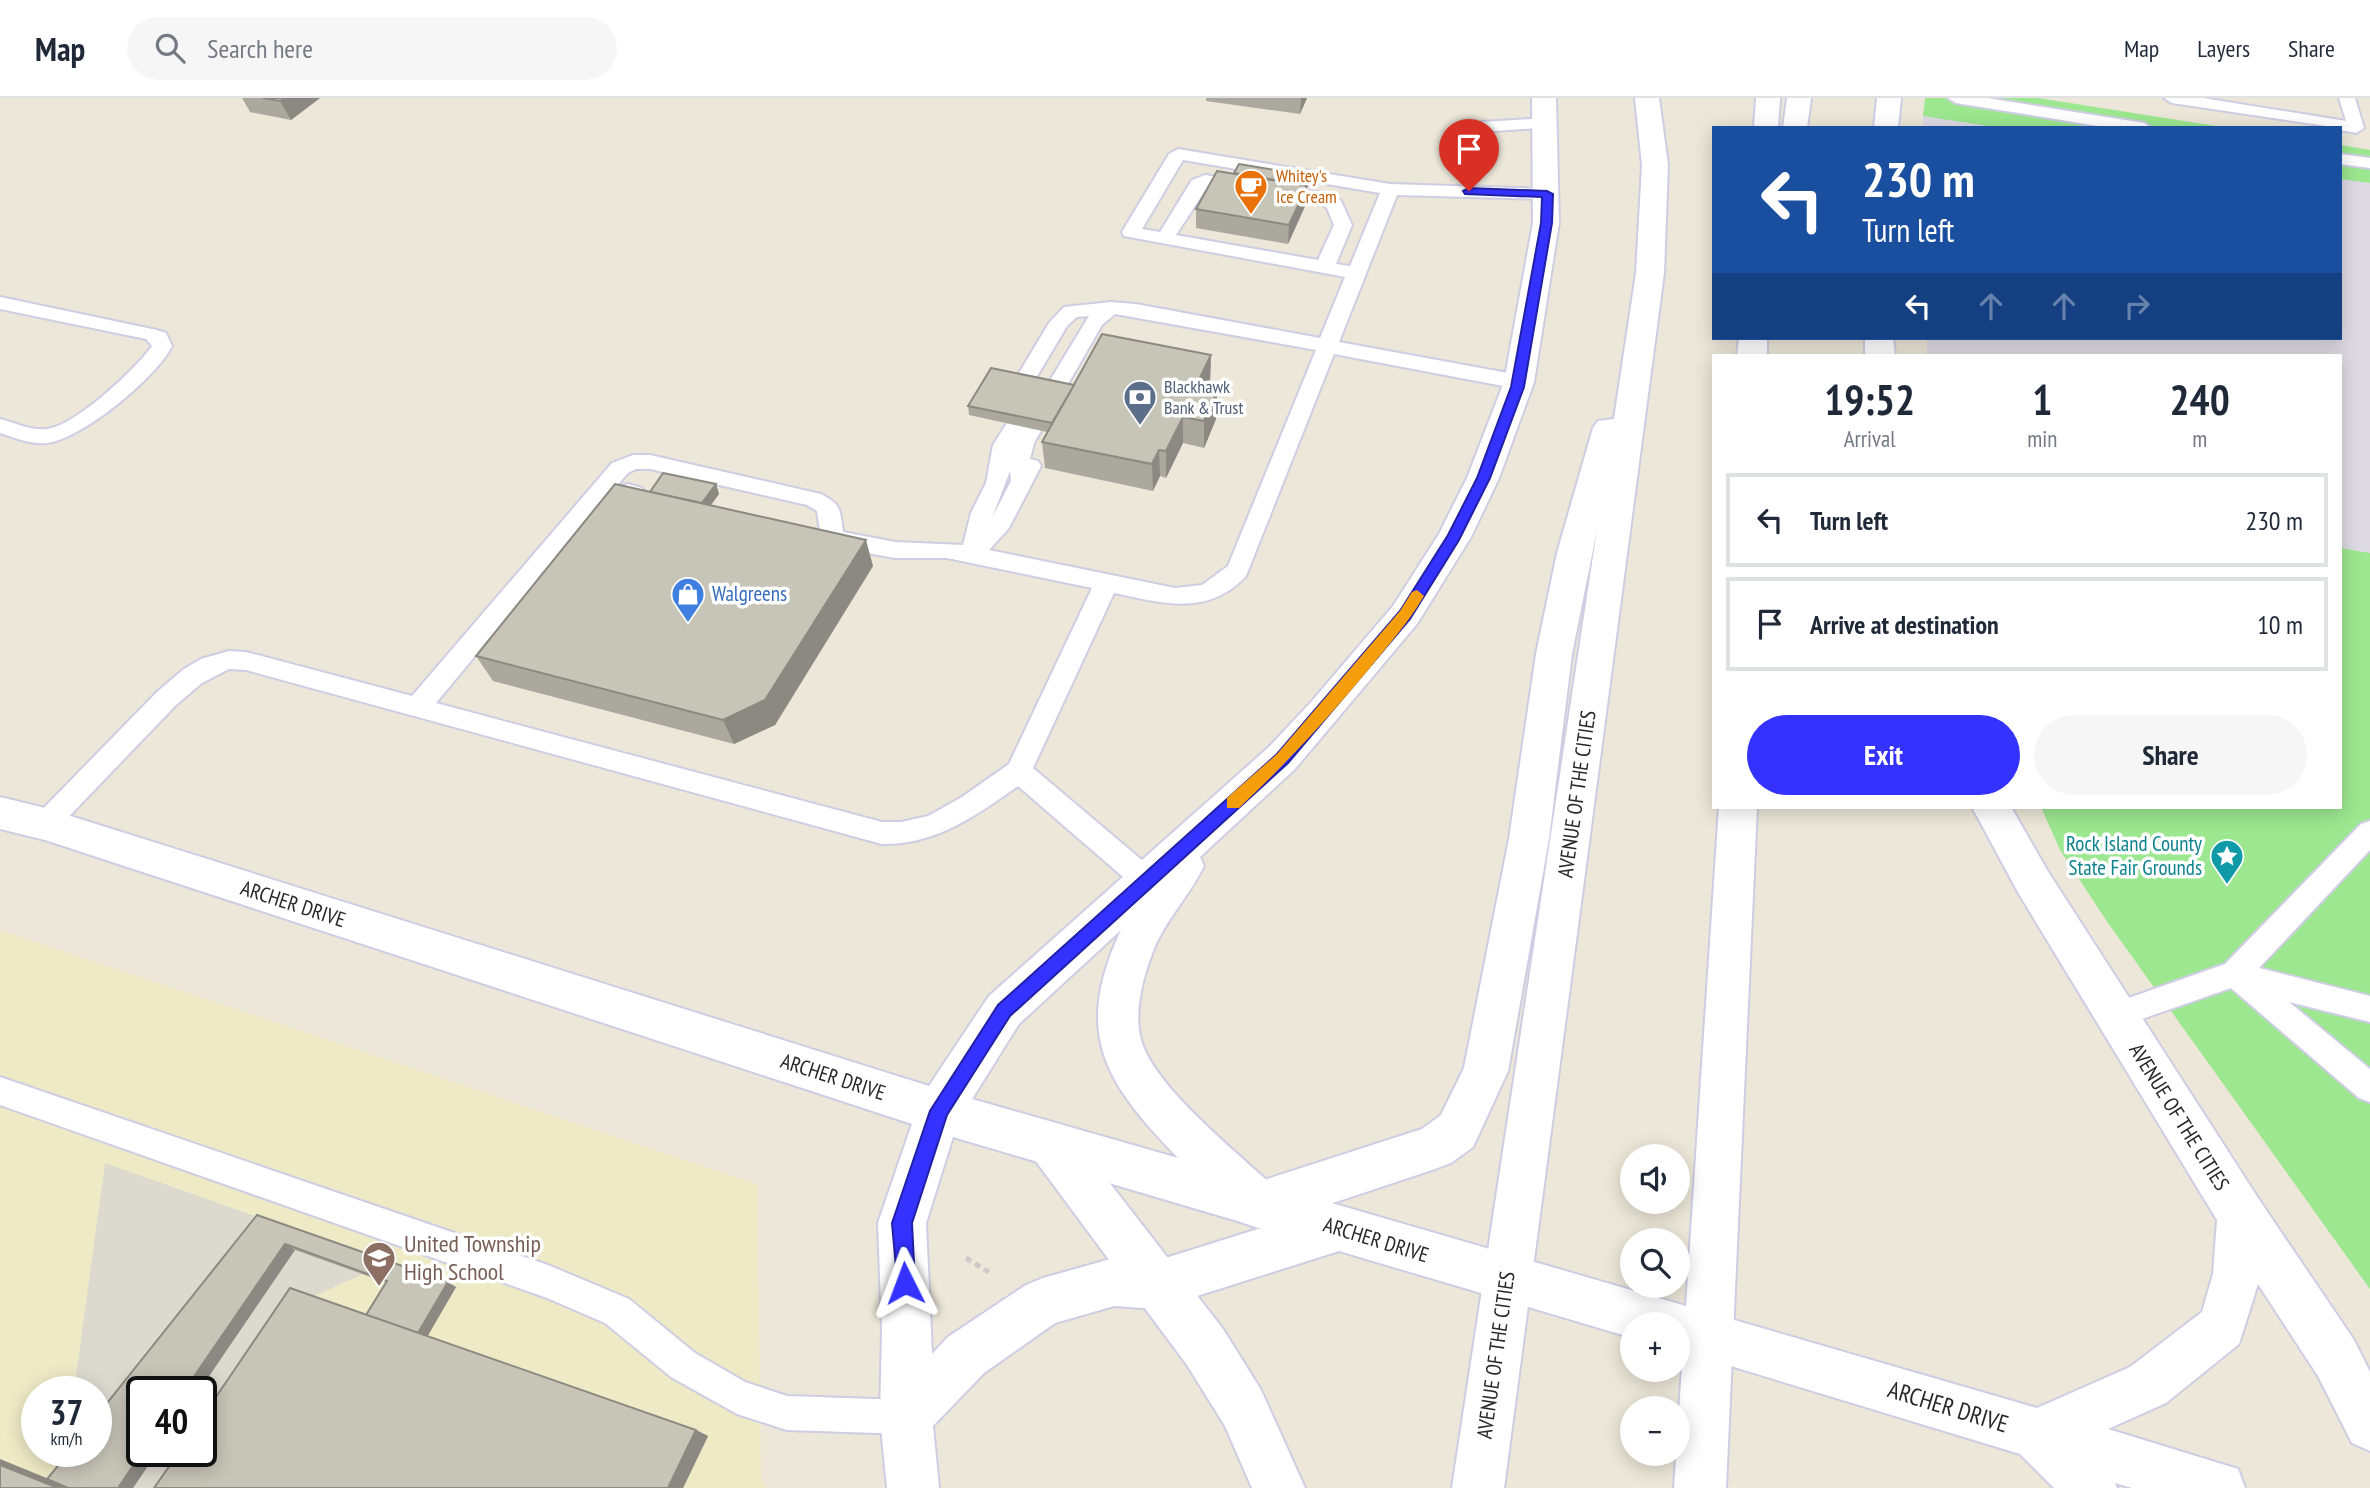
<!DOCTYPE html>
<html lang="en">
<head>
<meta charset="utf-8">
<style>
  :root { --surface:#fff; --page:#f6f6f7; --text:#1f2937; --muted:#747a83; --line:#e0e1e3; --accent:#3432ff }
  body { margin:0; font-family:"PT Sans Narrow",sans-serif; background:var(--page); color:var(--text); height:100vh; display:flex; flex-direction:column; font-size:26px; white-space:nowrap }
  * { box-sizing:border-box; margin:0 }
  p { font-size:23px; color:var(--muted) }
  .icon { flex:none; width:38px; height:38px; fill:none; stroke:currentColor; stroke-width:2; stroke-linecap:round; stroke-linejoin:round }
  .map { position:relative; flex:1; overflow:hidden }
  .drawer { position:absolute; left:1712px; top:256px; width:630px; height:455px; display:flex; flex-direction:column; background:var(--surface); border-radius:0px; box-shadow:0 4px 18px #0003 }
  .drawer>* { flex:none }
  .top-card { position:absolute; left:1712px; top:28px; width:630px; height:214px; border-radius:0px; box-shadow:0 4px 18px #0003; background:#1a4fa0; color:#fff; overflow:hidden }
  .buttons { position:absolute; left:1620px; top:1046px; display:grid; gap:14px }
  .buttons a { display:grid; place-items:center; width:70px; height:70px; border-radius:50%; background:var(--surface); box-shadow:0 4px 18px #0003; font-size:35px }
  .speed { position:absolute; left:21px; top:1278px; display:flex; gap:14px; font-size:35px; font-weight:700; text-align:center }
  .speed>* { display:grid; place-content:center; width:91px; height:91px; border-radius:50%; background:var(--surface); box-shadow:0 4px 18px #0003; line-height:1 }
  .speed small { font-size:18px; font-weight:400 }
  .speed .limit { border:4px solid #111; border-radius:10px; background:#fff; color:#111 }
  .pin { position:absolute; display:grid; place-items:center; width:60px; height:60px; color:#fff; margin:-72px -30px; border-radius:50% 50% 50% 0; rotate:-45deg; box-shadow:0 0 7px #0007 }
  .pin .icon { rotate:45deg }
  .me { position:absolute; width:77px; margin:-38px; rotate:357deg; stroke-linejoin:round; filter:drop-shadow(0 0 5px #0008) }
  .turn { display:flex; align-items:center; gap:24px; height:147px; padding:0 35px; font-size:32px }
  .turn .icon { width:91px; height:91px; stroke-width:2.5 }
  .turn b { display:block; font-size:49px; line-height:60px }
  .lanes { display:flex; align-items:center; height:66px; padding:0 35px; background:#0003; justify-content:center; gap:35px; direction:ltr }
  .lanes .off { opacity:.35 }
  .eta { display:flex; justify-content:space-evenly; align-items:center; height:119px; text-align:center }
  .eta b { font-size:42px; font-weight:700; line-height:49px }
  .primary-button { display:flex; gap:14px; margin-top:auto; padding:14px 35px }
  .primary-button a { flex:1; height:80px; border-radius:42px; background:var(--accent); color:#fff; font-size:28px; font-weight:700; line-height:80px; text-align:center }
  .primary-button a+a { background:var(--page); color:var(--text) }
  ul { padding:0; list-style:none }
  li { display:flex; align-items:center; gap:21px; height:94px; margin:0 14px 10px; padding:0 21px; border:4px solid var(--line); border-radius:0px }
  li div { flex:1 }
  li b { display:block; font-size:26px }
  li em { font-style:normal }
  header { display:flex; align-items:center; gap:42px; box-sizing:border-box; height:98px; padding:0 35px; background:var(--surface); border-bottom:2px solid var(--line) }
  header strong { font-size:33px }
  nav { display:flex; gap:38px; margin-inline-start:auto; font-size:24px }
  .search { width:490px; height:63px; background:var(--page); display:flex; align-items:center; gap:18px; box-sizing:border-box; padding:0 24px; border-radius:38px; color:var(--muted); font-size:26px }
  .map>svg:first-child { display:block }
  .industrial { fill:#dedae3 }
  .education { fill:#efeac6; fill-rule:evenodd }
  .green { fill:#9ce790 }
  .plaza { fill:#dcd9cf; fill-rule:evenodd }
  .lines { fill:none; stroke-linecap:round; stroke-linejoin:round }
  .service-casing { stroke:#cecde3; stroke-width:4 }
  .tertiary-casing { stroke:#cecde3; stroke-width:4 }
  .secondary-casing { stroke:#cecde3; stroke-width:4 }
  .path { stroke:#cbcbcb; stroke-width:5; stroke-dasharray:6 4.5; stroke-linecap:butt }
  .service { fill:#fff; fill-rule:evenodd }
  .tertiary { fill:#fff; fill-rule:evenodd }
  .secondary { fill:#fff; fill-rule:evenodd }
  .wall { fill:#aba99e }
  .shaded-wall { fill:#8b8981 }
  .building { fill:#c7c4b8; stroke:#8b8981; stroke-width:2 }
  .route { fill:#3432ff; stroke:#2220a6; stroke-width:2 }
  .slow { fill:#f59e0b }
  .labels { text-anchor:middle; stroke-width:7; stroke-linejoin:round; paint-order:stroke }
  .far-food-label { font-size:18px; fill:#c56008; stroke:#fff; text-anchor:start }
  .far-service-label { font-size:18px; fill:#4e5e75; stroke:#fff; text-anchor:start }
  .shop-label { font-size:21px; fill:#366cbe; stroke:#fff; text-anchor:start }
  .street-label { font-size:21px; fill:#282828; stroke:#fff }
  .culture-label { font-size:21px; fill:#0d838f; stroke:#fff; text-anchor:end }
  .near-education-label { font-size:24px; fill:#785e54; stroke:#fff; text-anchor:start }
  .near-street-label { font-size:24px; fill:#282828; stroke:#fff }
</style>
</head>
<body>
<header>
<strong>Map</strong>
<div class="search"><svg class="icon" aria-label="search" viewBox="0 0 24 24"><circle cx="10" cy="10" r="6"/><path d="M15 15l6 6"/></svg>Search here</div>
<nav><a>Map</a><a>Layers</a><a>Share</a></nav>
</header>
<div class="map">
<svg width="2370" height="1390" viewBox="0 0 2370 1390">
  <rect width="100%" height="100%" fill="#ece7d8"/>
  <g class="industrial">
    <polygon points="1923,17 2008,30 1923,30"/>
    <polygon points="2340,80 2370,85 2370,455 2340,450 2340,257 1927,257 1927,240 2340,240"/>
  </g>
  <path class="education" d="M0,832l757,254 4,292 6,12h-767zM37,1293h59v60h-59zM142,1293h59v60h-59z"/>
  <g class="green">
    <polygon points="1925,0 2038,0 2229,30 2001,30 1923,18"/>
    <polygon points="2340,47 2370,52 2370,85 2340,81"/>
    <polygon points="2340,450 2370,455 2370,1191 2108,825 2060,752 2041,709 2340,709"/>
  </g>
  <path class="plaza" d="M105,1065l328,116 -70,-5 -53,24 -127,190h-108l-14,-6 5,-31h30v-60h-22zM142,1293h59v60h-59z"/>
  <g class="lines">
    <defs>
      <g id="service">
        <polygon points="1948,0 1987,0 2144,25 2152,30 2111,30 1956,5"/>
        <polygon points="2164,0 2203,0 2346,23 2339,0 2355,0 2364,30 2356,35 2340,32 2340,30 2172,5"/>
        <polygon points="1546,20 1552,21 1554,25 1552,29 1482,34 1474,29 1482,24"/>
        <path d="M1178,51l212,35 157,5 9,5 -9,5 -150,-4 -58,147 180,33 7,2 3,5 -3,5 -7,2 -185,-35 -88,222c-38,41 -84,27 -132,17l-81,175 124,105 4,8 -4,8 -10,4 -10,-4 -119,-103c-42,30 -83,59 -136,58l-636,-174 -17,-1 -27,14 -26,22 -122,127 -9,3 -9,-3 -4,-8 4,-8 122,-125 26,-22 17,-10 28,-8 17,1 166,44 200,-233 21,-8h17l171,39c21,11 19,16 22,38l52,10 68,3 8,-32 15,-30 7,-38 14,-22 7,-2 9,4 66,-109 -12,1 -10,9 -50,84h-14l-3,-5 49,-82 15,-16 47,-5 25,2 184,34 25,-61 -221,-41 -2,-4 47,-78zM1183,62l197,33 -30,73 -14,-2 16,-39 -11,-24 -16,-8 -120,-18 -13,5 -32,52 -18,-3zM1208,88l112,17 7,5 7,17 -16,35 -142,-25zM1115,216l201,36 -88,216 -26,19 -27,3 -186,-38 20,-22 32,-62 -3,-5 -8,-2 4,-16 68,-118zM636,371h14l157,36 10,6 4,27 4,7 8,2 62,11h52l145,30 -83,176 -47,33 -34,19 -27,6h-19l-446,-119 161,-194 45,-11 3,-5 -3,-5 -14,-4 -13,4 13,-15zM1010,373l1,10 -19,37z"/>
        <polygon points="2340,56 2370,60 2370,70 2340,66"/>
        <path d="M0,199l157,33 9,3 6,13c-15,31 -90,93 -125,97 -15,2 -32,-5 -47,-10v-14c15,4 32,12 47,10 28,-3 89,-60 105,-83l-6,-7 -146,-30z"/>
        <polygon points="2370,723 2370,752 2259,870 2370,898 2370,924 2289,904 2370,971 2370,1004 2359,1000 2231,890 2116,930 2106,926 2101,917 2106,908 2225,866 2361,726"/>
        <polygon points="0,979 548,1167 629,1201 695,1255 745,1284 787,1298 906,1302 918,1307 923,1319 918,1331 906,1336 787,1332 737,1316 671,1279 605,1225 547,1200 0,1007"/>
      </g>
      <g id="tertiary">
        <path d="M1532,0h24l3,125 -25,159 -35,96 -28,59 -54,87 -122,145 -95,88 4,9c-13,27 -35,50 -48,78 -12,28 -24,69 -14,99 15,46 95,109 131,143l764,222 93,-41 72,-55 11,-38 4,-54 -198,-326 -47,-87h39l36,63 211,328 96,142 16,32v79l-18,-8 -34,-67 -60,-92 -19,60 -73,59 -58,26 130,40 7,19h-113l-17,-5 2,5h-63l-34,-34 -342,-104v-25h-45v13l-294,-87 -183,58 -42,-3 -59,17 -71,50 -51,53 6,62h-52l-7,-71 2,-87 -4,-107 34,-99 -867,-284 -45,-11v-32l45,11 884,278 60,-90 280,-249 43,-46 81,-95 46,-72 28,-56 37,-96 29,-159zM1121,832c-48,103 -17,152 57,228l-206,-59 47,-75zM953,1039l308,91 -105,33 -42,-3 -71,20 -17,7 -78,52 -16,17 -6,-131z"/>
        <polygon points="1877,0 1901,0 1898,30 1874,30"/>
        <polygon points="1865,240 1893,240 1895,257 1865,257"/>
      </g>
      <g id="secondary">
        <polygon points="1635,0 1659,0 1668,67 1664,175 1504,1390 1452,1390 1597,432 1572,556 1549,741 1508,973 1473,1049 1451,1065 1435,1071 1258,1130 1241,1124 1235,1107 1241,1090 1258,1084 1422,1031 1441,1017 1464,970 1509,741 1536,556 1557,455 1593,330 1598,323 1614,321 1636,175 1642,67"/>
        <polygon points="1756,0 1780,0 1778,30 1754,30"/>
        <polygon points="1787,0 1811,0 1807,30 1783,30"/>
        <polygon points="1739,240 1767,240 1767,257 1737,257"/>
        <polygon points="1719,709 1757,709 1726,1390 1674,1390"/>
        <polygon points="1051,1024 1067,1030 1223,1231 1261,1292 1305,1390 1252,1390 1225,1328 1187,1267 1035,1062 1028,1046 1035,1030"/>
      </g>
    </defs>
    <use href="#service" class="service-casing"/>
    <use href="#tertiary" class="tertiary-casing"/>
    <use href="#secondary" class="secondary-casing"/>
    <polyline class="path" points="966,1160 992,1176"/>
    <use href="#service" class="service"/>
    <use href="#tertiary" class="tertiary"/>
    <use href="#secondary" class="secondary"/>
  </g>
  <g class="wall">
    <polygon points="242,0 320,0 291,22 250,14"/>
    <polygon points="1206,0 1307,0 1300,16 1206,3"/>
    <polygon points="1234,75 1291,85 1306,106 1288,146 1196,130 1196,111"/>
    <polygon points="1211,257 1210,284 1206,292 1217,294 1216,321 1204,350 1183,345 1166,380 1160,378 1153,393 1045,370 1042,344 1047,334 969,317 968,308 1074,287"/>
    <polygon points="716,386 719,396 711,407 873,468 775,627 734,646 493,583 476,558"/>
    <polygon points="257,1117 456,1189 427,1238 696,1332 708,1338 683,1390 155,1390 366,1217 387,1185 295,1152 142,1353 158,1353 133,1390 0,1390 48,1380"/>
  </g>
  <g class="shaded-wall">
    <polygon points="285,0 320,0 291,22 280,3"/>
    <polygon points="1301,0 1307,0 1300,16"/>
    <polygon points="1307,88 1306,106 1288,146 1289,127"/>
    <polygon points="1211,257 1210,284 1195,317 1195,290"/>
    <polygon points="1217,294 1216,321 1204,350 1204,323"/>
    <polygon points="1183,319 1183,345 1166,380 1166,353"/>
    <polygon points="1159,352 1160,378 1153,393 1152,366"/>
    <polygon points="716,386 719,396 697,426 694,417"/>
    <polygon points="866,442 873,468 775,627 734,646 723,622"/>
    <polygon points="285,1146 295,1152 199,1293 184,1293"/>
    <polygon points="448,1184 456,1189 426,1241 417,1236"/>
    <polygon points="696,1332 708,1338 683,1390 668,1390"/>
    <polygon points="143,1353 158,1353 133,1390 118,1390"/>
    <polygon points="0,1361 71,1390 58,1390 0,1367"/>
  </g>
  <g class="building">
    <polygon points="263,0 285,0 280,3"/>
    <polygon points="1239,66 1292,75 1287,84 1234,75"/>
    <polygon points="1217,73 1307,88 1289,127 1196,111"/>
    <polygon points="1102,236 1211,257 1195,290 1217,294 1204,323 1183,319 1166,353 1159,352 1152,366 1042,344"/>
    <polygon points="991,270 1074,287 1052,325 968,308"/>
    <polygon points="663,375 716,386 702,405 650,394"/>
    <polygon points="615,386 866,442 765,602 723,622 476,558"/>
    <polygon points="257,1117 448,1184 418,1235 366,1217 387,1183 285,1146 184,1293 142,1293 142,1353 143,1353 118,1390 68,1390 47,1381 70,1353 96,1353 96,1319"/>
    <polygon points="290,1190 696,1332 668,1390 154,1390 180,1353 201,1353 201,1321"/>
    <polygon points="0,1367 58,1390 0,1390"/>
  </g>
  <polygon class="route" points="1469,90 1547,93 1553,96 1552,125 1524,289 1490,380 1459,442 1410,521 1288,665 1010,918 947,1017 912,1125 915,1185 912,1192 905,1195 898,1192 892,1125 930,1013 998,907 1277,656 1400,513 1448,437 1477,380 1511,289 1541,125 1542,99 1465,96 1463,93"/>
  <path class="slow" d="M1417,492l7,6c-15,26 -36,49 -55,73 -41,49 -83,95 -130,139h-12v-10l50,-44 123,-143 12,-19z"/>
  <defs>
    <symbol id="cafe-pin" viewBox="-11 -11 22 30"><path d="M0 17L-7.5 6A9.5 9.5 0 1 1 7.5 6Z" fill="#e8710a" stroke="#fff"/><path d="M-5.5-4.5H6V0H3Q3 3.5 0 3.5H-2.5Q-5.5 3.5-5.5 0ZM3-3.2v2h1.7v-2ZM-6 4.5H4V6H-6Z" fill="#fff"/></symbol>
    <symbol id="bank-pin" viewBox="-11 -11 22 30"><path d="M0 17L-7.5 6A9.5 9.5 0 1 1 7.5 6Z" fill="#5c6f8a" stroke="#fff"/><path d="M-6-4H6V4H-6ZM0-2.3a2.3 2.3 0 1 0 0 4.6a2.3 2.3 0 1 0 0-4.6Z" fill="#fff"/></symbol>
    <symbol id="shop-pin" viewBox="-11 -11 22 30"><path d="M0 17L-7.5 6A9.5 9.5 0 1 1 7.5 6Z" fill="#3f7fe0" stroke="#fff"/><path d="M-5-2.5h2.3a2.7 3.5 0 0 1 5.4 0H5L5.5 6h-11ZM-1.5-2.5h3a1.5 2.3 0 0 0-3 0Z" fill="#fff"/></symbol>
    <symbol id="sight-pin" viewBox="-11 -11 22 30"><path d="M0 17L-7.5 6A9.5 9.5 0 1 1 7.5 6Z" fill="#0f9aa8" stroke="#fff"/><path d="M0-6L1.8-2.2L6-1.7L2.9 1.2L3.7 5.4L0 3.3L-3.7 5.4L-2.9 1.2L-6-1.7L-1.8-2.2Z" fill="#fff"/></symbol>
    <symbol id="school-pin" viewBox="-11 -11 22 30"><path d="M0 17L-7.5 6A9.5 9.5 0 1 1 7.5 6Z" fill="#8d6e63" stroke="#fff"/><path d="M0-5L7-2L0 1L-7-2ZM-4 1L0 2.5L4 1V4Q0 6-4 4Z" fill="#fff"/></symbol>
  </defs>
  <g fill-rule="evenodd">
    <use href="#cafe-pin" x="1232" y="69" width="38" height="52"/>
    <use href="#bank-pin" x="1121" y="280" width="38" height="52"/>
    <use href="#shop-pin" x="669" y="477" width="38" height="52"/>
    <use href="#sight-pin" x="2208" y="739" width="38" height="52"/>
    <use href="#school-pin" x="360" y="1141" width="38" height="52"/>
  </g>
  <g class="labels">
    <g class="far-food-label">
      <text x="1276" y="84">Whitey's<tspan x="1276" dy="21">Ice Cream</tspan></text>
    </g>
    <g class="far-service-label">
      <text x="1164" y="295">Blackhawk<tspan x="1164" dy="21">Bank &amp; Trust</tspan></text>
    </g>
    <g class="shop-label">
      <text x="712" y="503">Walgreens</text>
    </g>
    <g class="street-label">
      <text transform="translate(1577 696) rotate(-82)" y="7">AVENUE OF THE CITIES</text>
      <text transform="translate(293 806) rotate(18)" y="7">ARCHER DRIVE</text>
      <text transform="translate(833 979) rotate(18)" y="7">ARCHER DRIVE</text>
      <text transform="translate(2179 1019) rotate(58)" y="7">AVENUE OF THE CITIES</text>
      <text transform="translate(1376 1142) rotate(17)" y="7">ARCHER DRIVE</text>
      <text transform="translate(1496 1257) rotate(-82)" y="7">AVENUE OF THE CITIES</text>
    </g>
    <g class="culture-label">
      <text x="2202" y="753">Rock Island County<tspan x="2202" dy="24">State Fair Grounds</tspan></text>
    </g>
    <g class="near-education-label">
      <text x="404" y="1154">United Township<tspan x="404" dy="28">High School</tspan></text>
    </g>
    <g class="near-street-label">
      <text transform="translate(1948 1309) rotate(17)" y="8">ARCHER DRIVE</text>
    </g>
  </g>
</svg>
<div class="buttons">
<a><svg class="icon" aria-label="sound" viewBox="0 0 24 24"><path d="M4 9h4l5-4v14l-5-4H4zM17 9q2 3 0 6"/></svg></a>
<a><svg class="icon" aria-label="search" viewBox="0 0 24 24"><circle cx="10" cy="10" r="6"/><path d="M15 15l6 6"/></svg></a>
<a>+</a>
<a>−</a>
</div>
<div class="speed"><div>37<small>km/h</small></div><div class="limit">40</div></div>
<div class="pin" style="left:1469px;top:93px;background:#d93025"><svg class="icon" aria-label="arrive" viewBox="0 0 24 24"><path d="M6 21V4h12l-3 4 3 4H6"/></svg></div>
<svg class="me" style="left:905px;top:1185px" viewBox="-20 -20 40 40"><path d="M0-17L14 15 0 8-14 15z" fill="#3432ff" stroke="#fff" stroke-width="4"/></svg>
<div class="top-card">
<div class="turn"><svg class="icon" aria-label="left" viewBox="0 0 24 24"><path d="M17 20v-9H6M10 6l-5 5 5 5"/></svg><div><b>230 m</b>Turn left</div></div>
<div class="lanes"><svg class="icon" aria-label="left" viewBox="0 0 24 24"><path d="M17 20v-9H6M10 6l-5 5 5 5"/></svg><svg class="icon off" aria-label="ahead" viewBox="0 0 24 24"><path d="M12 20V5M6 11l6-6 6 6"/></svg><svg class="icon off" aria-label="ahead" viewBox="0 0 24 24"><path d="M12 20V5M6 11l6-6 6 6"/></svg><svg class="icon off" aria-label="right" viewBox="0 0 24 24"><path d="M7 20v-9h11M14 6l5 5-5 5"/></svg></div>
</div>
<section class="drawer">
<div class="eta">
<div><b>19:52</b><p>Arrival</p></div>
<div><b>1</b><p>min</p></div>
<div><b>240</b><p>m</p></div>
</div>
<ul>
<li><svg class="icon" aria-label="left" viewBox="0 0 24 24"><path d="M17 20v-9H6M10 6l-5 5 5 5"/></svg><div><b>Turn left</b></div><em>230 m</em></li>
<li><svg class="icon" aria-label="arrive" viewBox="0 0 24 24"><path d="M6 21V4h12l-3 4 3 4H6"/></svg><div><b>Arrive at destination</b></div><em>10 m</em></li>
</ul>
<div class="primary-button"><a>Exit</a><a>Share</a></div>
</section>
</div>
</body>
</html>
